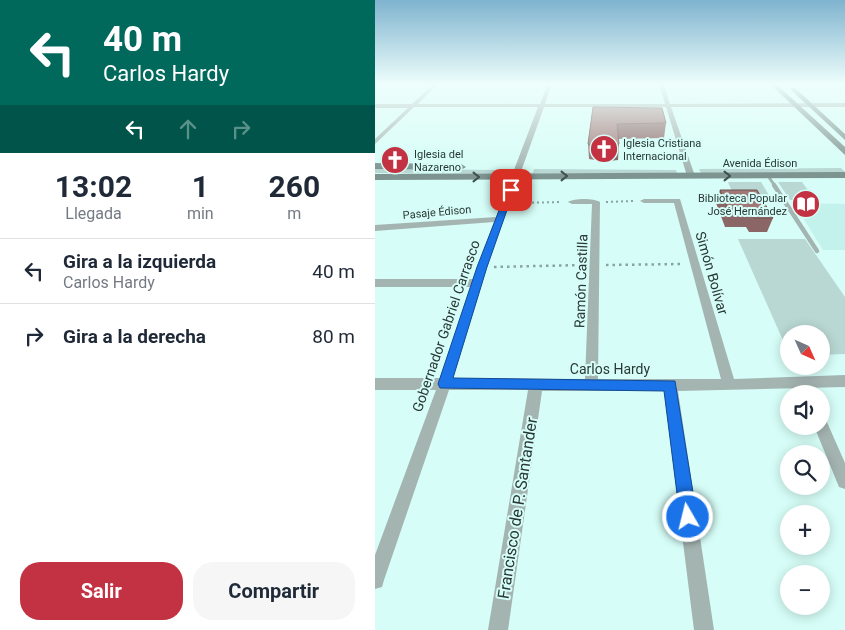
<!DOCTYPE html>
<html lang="es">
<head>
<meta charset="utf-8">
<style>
  :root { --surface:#fff; --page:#f6f6f7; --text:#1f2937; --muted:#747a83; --line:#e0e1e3; --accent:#c33242 }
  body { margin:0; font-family:Roboto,sans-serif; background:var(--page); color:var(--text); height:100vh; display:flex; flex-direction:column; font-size:19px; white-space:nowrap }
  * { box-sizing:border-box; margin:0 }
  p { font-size:16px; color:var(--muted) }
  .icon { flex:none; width:28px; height:28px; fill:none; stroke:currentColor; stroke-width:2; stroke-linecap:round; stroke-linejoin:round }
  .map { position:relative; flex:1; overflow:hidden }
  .details { display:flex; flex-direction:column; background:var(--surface); width:375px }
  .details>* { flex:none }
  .hud { background:#00695c; color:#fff; overflow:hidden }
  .needle { width:32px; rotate:135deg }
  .buttons { position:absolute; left:405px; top:325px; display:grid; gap:10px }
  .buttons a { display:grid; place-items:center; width:50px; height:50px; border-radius:50%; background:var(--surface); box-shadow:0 2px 12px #0003; font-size:25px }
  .pin { position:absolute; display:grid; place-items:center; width:42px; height:42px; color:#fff; margin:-21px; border-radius:10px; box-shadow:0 2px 8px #0006 }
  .me { position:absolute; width:55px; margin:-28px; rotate:352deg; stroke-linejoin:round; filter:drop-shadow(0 0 4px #0008) }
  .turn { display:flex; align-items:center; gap:18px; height:105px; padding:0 20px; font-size:22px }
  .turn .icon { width:65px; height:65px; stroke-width:2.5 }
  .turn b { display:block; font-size:35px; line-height:42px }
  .lanes { display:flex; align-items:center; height:48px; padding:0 20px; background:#0003; justify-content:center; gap:25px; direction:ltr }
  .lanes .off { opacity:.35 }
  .eta { display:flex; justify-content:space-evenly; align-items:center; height:85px; text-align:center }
  .eta b { font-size:30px; font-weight:700; line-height:35px }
  .primary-button { display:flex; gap:10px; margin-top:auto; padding:10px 20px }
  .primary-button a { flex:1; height:58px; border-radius:20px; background:var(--accent); color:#fff; font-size:20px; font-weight:700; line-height:58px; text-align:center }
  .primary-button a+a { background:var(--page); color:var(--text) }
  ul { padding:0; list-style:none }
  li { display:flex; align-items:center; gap:15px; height:65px; padding:0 20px; border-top:1px solid var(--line) }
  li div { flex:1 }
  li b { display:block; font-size:19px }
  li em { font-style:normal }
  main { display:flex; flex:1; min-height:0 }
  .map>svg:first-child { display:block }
  .built { fill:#c2f2eb }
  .green { fill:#b9d8d3 }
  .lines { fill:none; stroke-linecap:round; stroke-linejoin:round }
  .path-far1 { stroke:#88a4a0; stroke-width:2; stroke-dasharray:2 3; stroke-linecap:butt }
  .path { stroke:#88a4a0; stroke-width:2.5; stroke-dasharray:2.5 4; stroke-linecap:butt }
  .lane-far1 { stroke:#a4b4b1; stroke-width:3 }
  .lane { stroke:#a4b4b1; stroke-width:4.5 }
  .street { fill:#a4b4b1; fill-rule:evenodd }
  .secondary { fill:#7d9491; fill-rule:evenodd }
  .wall { fill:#8a6766 }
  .shaded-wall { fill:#705453 }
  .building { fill:#a07877; stroke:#705453 }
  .oneway { stroke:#3f504e }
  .route { fill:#1a73e8; stroke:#114b97 }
  .labels { text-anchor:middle; stroke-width:4; stroke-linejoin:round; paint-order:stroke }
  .far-poi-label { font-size:11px; fill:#2a3937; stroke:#d6fdf7; text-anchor:start }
  .far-street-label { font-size:11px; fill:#2a3937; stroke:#d6fdf7 }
  .street-label { font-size:14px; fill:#2a3937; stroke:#d6fdf7 }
  .near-street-label { font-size:16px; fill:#2a3937; stroke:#d6fdf7 }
</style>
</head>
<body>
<main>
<section class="details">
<div class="hud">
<div class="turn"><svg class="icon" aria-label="left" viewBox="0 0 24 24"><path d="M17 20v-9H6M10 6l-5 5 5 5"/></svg><div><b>40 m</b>Carlos Hardy</div></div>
<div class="lanes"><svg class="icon" aria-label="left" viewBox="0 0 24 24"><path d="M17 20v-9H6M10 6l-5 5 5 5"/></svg><svg class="icon off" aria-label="ahead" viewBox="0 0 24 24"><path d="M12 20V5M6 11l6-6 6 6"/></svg><svg class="icon off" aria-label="right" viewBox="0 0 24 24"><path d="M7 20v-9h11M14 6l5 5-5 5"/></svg></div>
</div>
<div class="eta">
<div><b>13:02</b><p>Llegada</p></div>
<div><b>1</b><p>min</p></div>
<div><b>260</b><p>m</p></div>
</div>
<ul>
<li><svg class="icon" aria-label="left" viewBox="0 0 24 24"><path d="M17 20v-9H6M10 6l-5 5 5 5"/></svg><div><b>Gira a la izquierda</b><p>Carlos Hardy</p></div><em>40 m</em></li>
<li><svg class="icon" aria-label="right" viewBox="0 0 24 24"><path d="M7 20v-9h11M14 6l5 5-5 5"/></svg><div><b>Gira a la derecha</b></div><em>80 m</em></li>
</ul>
<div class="primary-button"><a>Salir</a><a>Compartir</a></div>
</section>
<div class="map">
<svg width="470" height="630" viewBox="0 0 470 630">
  <rect width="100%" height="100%" fill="#d6fdf7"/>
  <polygon class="built" points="419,203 470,204 470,250 448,250"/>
  <g class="green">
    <polygon points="466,168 470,172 326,173 324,169"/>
    <polygon points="0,169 131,170 130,174 0,173"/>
    <polygon points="159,169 301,170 302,173 158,173"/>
    <polygon points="353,182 386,182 397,200 361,201"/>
    <polygon points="403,182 427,182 440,200 415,200"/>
    <polygon points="363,239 430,239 470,297 470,354 446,355 446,334 414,334 414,354"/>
  </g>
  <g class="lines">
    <g class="path-far1">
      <polyline points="231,202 258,201"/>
      <polyline points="142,203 187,202"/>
    </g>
    <g class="path">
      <polyline points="231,265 308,264"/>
      <polyline points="119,267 208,265"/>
    </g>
    <polyline class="lane-far1" points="393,176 400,186"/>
    <polyline class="lane" points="399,185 442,251"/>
    <g class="street">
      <path d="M60,83h4l-21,21h122l8,-21h4l-7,21h120l-6,-21h4l7,21 175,-1v4h-174l24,69 -4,2 -4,-2 -21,-69h-122l-57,160 -34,111 132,1 7,-175h-20l-4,-2c6,-4 26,-4 32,0l-2,177h123l-47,-176h-30l-4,-2 4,-2h36l54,180 111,-4v12l-167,4 36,239h-20l-30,-239h-122l-34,239h-20l40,-240h-79l-65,190 -2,7 -7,2v-34l61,-165h-61v-12h65l31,-91h-96v-8h98l21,-57 -119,9v-6l121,-8 42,-110h-124l-39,37v-5l33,-31h-33v-4h37z"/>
      <polygon points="446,418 451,420 470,463 470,489 464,487 439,426 446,426"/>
    </g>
    <g class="secondary">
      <polygon points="394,83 400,83 470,147 470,155"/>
      <polygon points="416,88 420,88 470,134 470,140 416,90"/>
      <polygon points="0,163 86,164 91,167 86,170 0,169"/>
      <polygon points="470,172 470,178 0,180 0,174"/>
    </g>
  </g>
  <g class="wall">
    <polygon points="218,107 291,123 289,138 243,139 243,160 227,161 214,159 213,144"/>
    <polygon points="345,190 398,218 392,232 374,232 371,227 350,227 341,203"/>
  </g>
  <polygon class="shaded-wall" points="244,144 243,160 227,161 226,146"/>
  <g class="building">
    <polygon points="218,107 287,108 291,123 242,124 244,144 226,146 213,144"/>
    <polygon points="345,190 382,190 398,218 379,218 376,213 355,214"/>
  </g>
  <defs><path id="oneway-chevron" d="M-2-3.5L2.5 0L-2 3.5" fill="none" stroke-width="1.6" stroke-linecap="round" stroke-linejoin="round" transform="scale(1.25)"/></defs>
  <g class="oneway">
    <use href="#oneway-chevron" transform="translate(189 176)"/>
    <use href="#oneway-chevron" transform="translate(352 176)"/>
    <use href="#oneway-chevron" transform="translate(101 177)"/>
  </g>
  <linearGradient id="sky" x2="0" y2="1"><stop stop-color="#7fb3cf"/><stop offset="0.49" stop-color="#edfefb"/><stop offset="1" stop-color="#edfefb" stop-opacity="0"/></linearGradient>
  <rect width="470" height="171" fill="url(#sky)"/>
  <polygon class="route" points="136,187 139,190 112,267 78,378 300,381 322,517 319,523 313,526 307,523 305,517 289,391 65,388 63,384 102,267 132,190"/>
  <defs>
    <symbol id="church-disc" viewBox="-11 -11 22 22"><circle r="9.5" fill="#c33242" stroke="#d6fdf7"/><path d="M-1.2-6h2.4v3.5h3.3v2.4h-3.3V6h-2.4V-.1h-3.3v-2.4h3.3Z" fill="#fff"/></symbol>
    <symbol id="library-disc" viewBox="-11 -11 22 22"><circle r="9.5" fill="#c33242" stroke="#d6fdf7"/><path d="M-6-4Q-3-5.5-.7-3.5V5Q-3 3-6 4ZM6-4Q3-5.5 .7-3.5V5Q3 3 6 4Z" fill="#fff"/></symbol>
  </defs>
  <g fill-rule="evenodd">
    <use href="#church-disc" x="213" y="133" width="32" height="32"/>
    <use href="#church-disc" x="4" y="144" width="32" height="32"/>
    <use href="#library-disc" x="415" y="188" width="32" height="32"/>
  </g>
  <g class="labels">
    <g class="far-poi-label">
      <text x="248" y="147">Iglesia Cristiana<tspan x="248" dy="13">Internacional</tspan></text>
      <text x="39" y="158">Iglesia del<tspan x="39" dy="13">Nazareno</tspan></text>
      <text x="412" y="202" text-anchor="end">Biblioteca Popular<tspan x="412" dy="13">José Hernández</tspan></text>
    </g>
    <g class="far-street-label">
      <text x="385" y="167">Avenida Édison</text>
      <text transform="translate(62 212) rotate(-5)" y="4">Pasaje Édison</text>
    </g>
    <g class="street-label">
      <text transform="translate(337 273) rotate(74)" y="5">Simón Bolívar</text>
      <text transform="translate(206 281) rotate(-88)" y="5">Ramón Castilla</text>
      <text transform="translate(71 326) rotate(-71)" y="5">Gobernador Gabriel Carrasco</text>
      <text x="235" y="374">Carlos Hardy</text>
    </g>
    <g class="near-street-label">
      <text transform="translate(142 508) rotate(-81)" y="6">Francisco de P. Santander</text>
    </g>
  </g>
</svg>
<div class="buttons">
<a><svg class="needle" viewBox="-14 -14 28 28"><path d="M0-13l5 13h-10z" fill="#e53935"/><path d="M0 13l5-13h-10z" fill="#747a83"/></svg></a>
<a><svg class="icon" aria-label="sound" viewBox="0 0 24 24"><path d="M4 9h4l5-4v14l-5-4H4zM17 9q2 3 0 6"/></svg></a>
<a><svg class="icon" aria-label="search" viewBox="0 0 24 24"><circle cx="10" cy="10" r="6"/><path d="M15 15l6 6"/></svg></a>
<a>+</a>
<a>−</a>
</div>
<div class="pin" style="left:136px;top:190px;background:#d93025"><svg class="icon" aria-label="arrive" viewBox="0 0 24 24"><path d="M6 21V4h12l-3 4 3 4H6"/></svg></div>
<svg class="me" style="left:313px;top:517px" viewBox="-20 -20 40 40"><circle r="17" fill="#1a73e8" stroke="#fff" stroke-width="3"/><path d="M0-11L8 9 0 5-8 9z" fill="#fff"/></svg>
</div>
</main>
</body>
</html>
